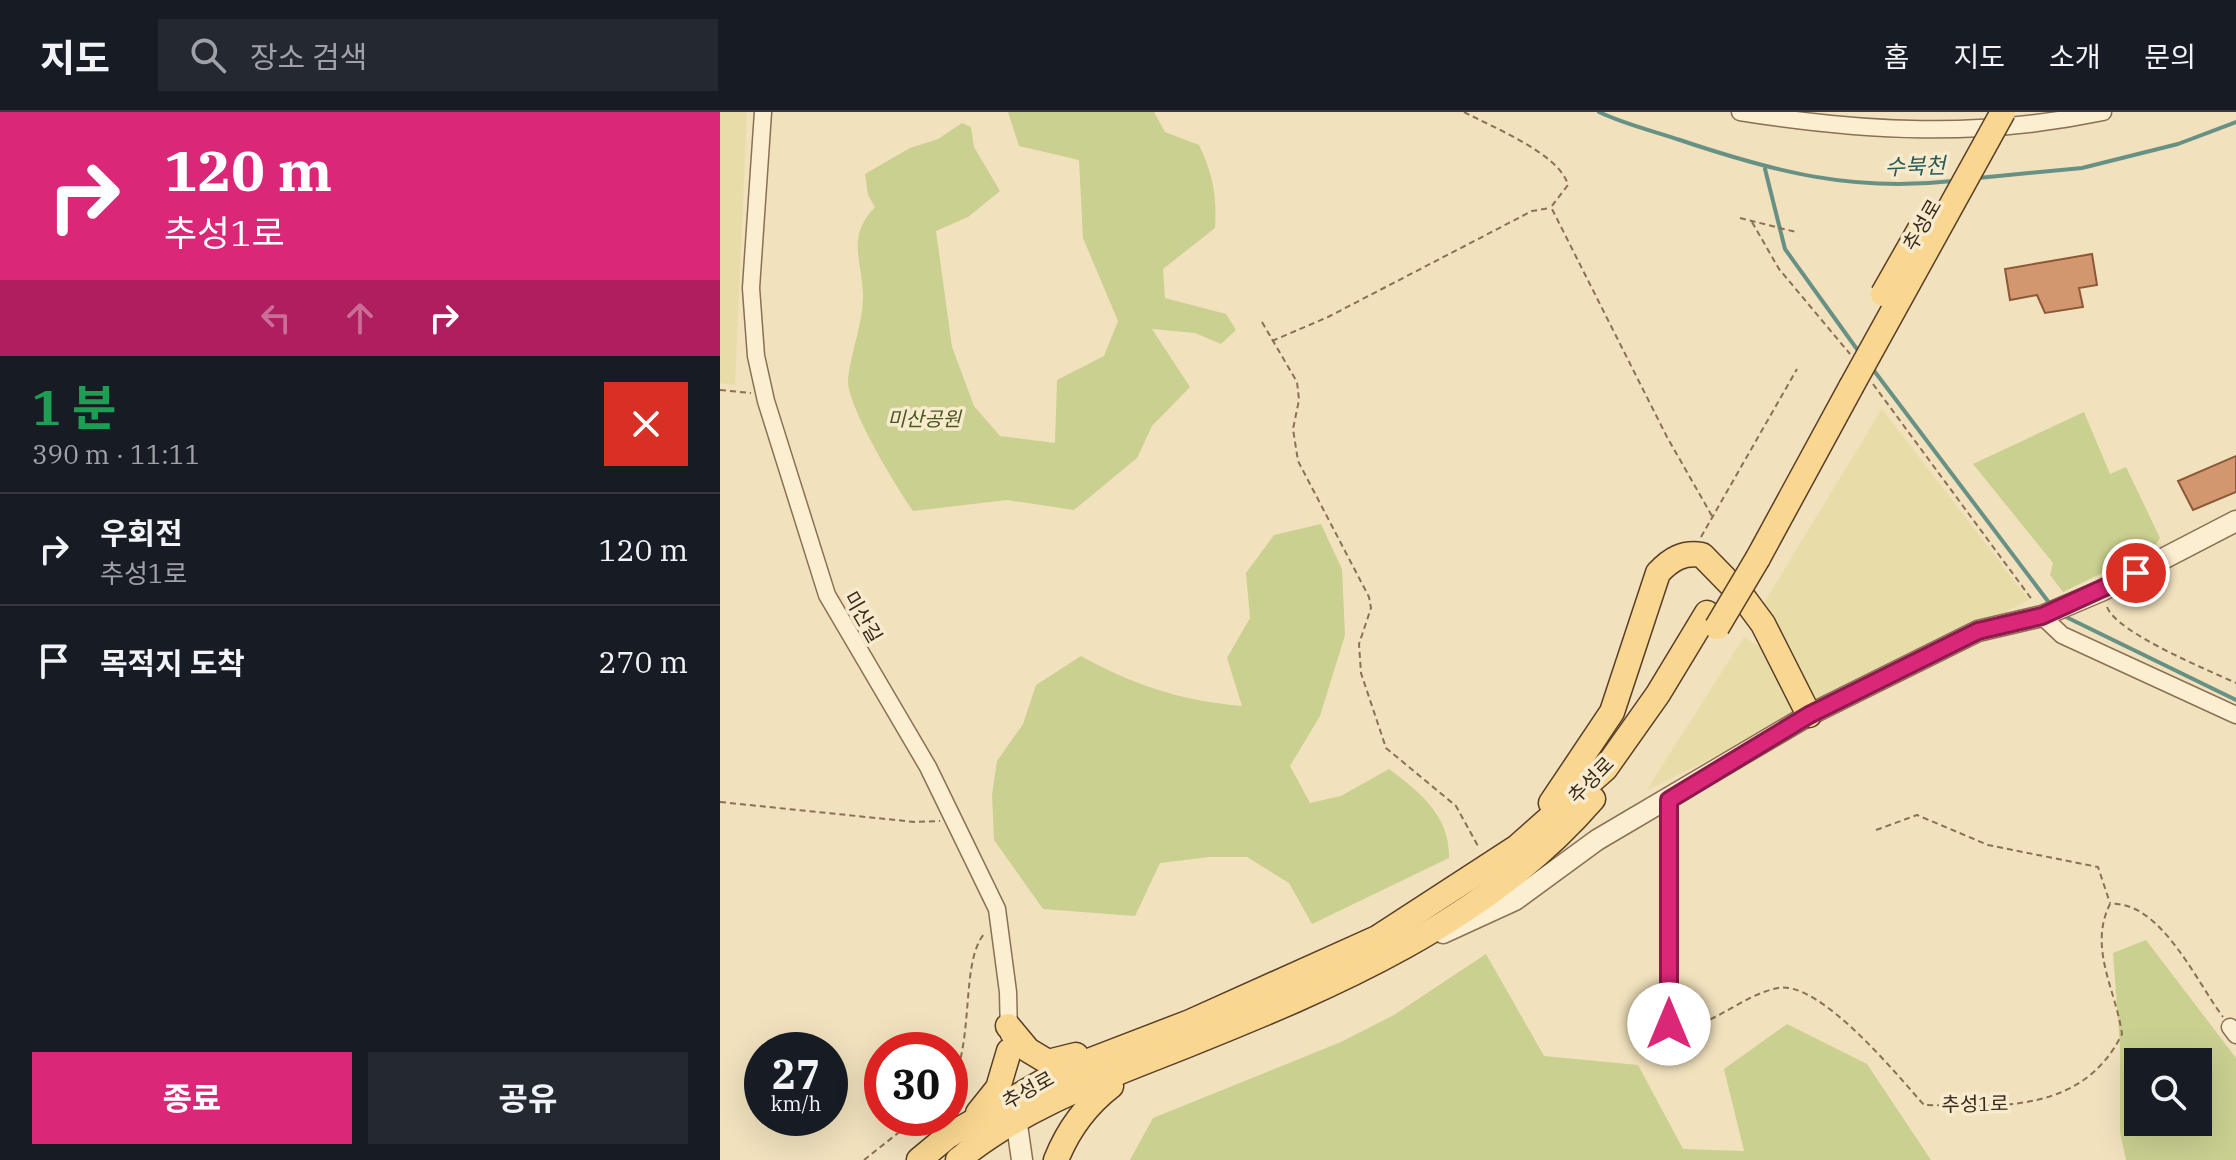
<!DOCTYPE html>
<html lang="ko">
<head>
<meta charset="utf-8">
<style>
  :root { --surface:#171b24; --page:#242831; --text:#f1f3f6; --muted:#9ea1a6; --line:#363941; --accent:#db2777 }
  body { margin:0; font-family:"IBM Plex Serif","Noto Sans KR",serif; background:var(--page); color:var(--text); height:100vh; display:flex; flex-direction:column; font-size:30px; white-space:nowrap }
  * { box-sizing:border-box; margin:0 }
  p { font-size:26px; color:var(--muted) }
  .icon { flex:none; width:44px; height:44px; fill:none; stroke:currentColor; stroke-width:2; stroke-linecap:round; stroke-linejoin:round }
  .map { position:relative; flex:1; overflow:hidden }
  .drawer { display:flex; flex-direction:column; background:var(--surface); width:720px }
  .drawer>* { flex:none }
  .top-card { background:#db2777; color:#fff; overflow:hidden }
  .buttons { position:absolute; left:1404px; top:936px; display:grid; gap:16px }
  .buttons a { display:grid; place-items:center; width:88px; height:88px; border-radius:0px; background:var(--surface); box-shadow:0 8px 32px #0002; font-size:40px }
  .speed { position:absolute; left:24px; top:920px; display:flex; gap:16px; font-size:40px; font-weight:700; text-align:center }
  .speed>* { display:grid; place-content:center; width:104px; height:104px; border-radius:50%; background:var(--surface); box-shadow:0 8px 32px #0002; line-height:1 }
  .speed small { font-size:20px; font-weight:400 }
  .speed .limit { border:12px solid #d22; background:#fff; color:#111 }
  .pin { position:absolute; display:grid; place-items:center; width:68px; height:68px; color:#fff; margin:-34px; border:4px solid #fff; border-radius:50%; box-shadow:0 2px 8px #0007 }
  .me { position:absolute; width:88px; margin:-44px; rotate:0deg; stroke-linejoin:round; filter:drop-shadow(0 0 6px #0008) }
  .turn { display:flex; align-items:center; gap:28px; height:168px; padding:0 32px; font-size:36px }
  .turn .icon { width:104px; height:104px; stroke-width:2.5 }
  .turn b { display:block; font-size:56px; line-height:68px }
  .lanes { display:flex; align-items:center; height:76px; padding:0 32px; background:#0003; justify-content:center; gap:40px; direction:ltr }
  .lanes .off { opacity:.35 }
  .round { display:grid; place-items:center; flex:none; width:84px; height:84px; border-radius:0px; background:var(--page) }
  .headline { display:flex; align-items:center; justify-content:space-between; height:136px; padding:0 32px }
  h1 { font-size:48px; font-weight:700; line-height:60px; color:#1e9e55 }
  .button { display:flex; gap:16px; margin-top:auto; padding:16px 32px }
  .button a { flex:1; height:92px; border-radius:0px; background:var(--accent); color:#fff; font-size:32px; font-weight:700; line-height:92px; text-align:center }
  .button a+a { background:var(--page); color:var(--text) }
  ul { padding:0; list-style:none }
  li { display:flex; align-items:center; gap:24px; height:112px; padding:0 32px; border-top:2px solid var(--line) }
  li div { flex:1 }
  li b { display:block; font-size:30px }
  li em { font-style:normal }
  header { display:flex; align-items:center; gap:48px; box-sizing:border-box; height:112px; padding:0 40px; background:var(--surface); border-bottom:2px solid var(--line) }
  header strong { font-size:38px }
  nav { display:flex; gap:44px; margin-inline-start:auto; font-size:28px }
  .search { width:560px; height:72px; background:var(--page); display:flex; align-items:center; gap:20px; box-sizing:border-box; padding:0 28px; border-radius:0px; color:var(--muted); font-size:30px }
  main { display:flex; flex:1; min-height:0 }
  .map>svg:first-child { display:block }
  .farmland { fill:#e8dda9 }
  .green { fill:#cad090; fill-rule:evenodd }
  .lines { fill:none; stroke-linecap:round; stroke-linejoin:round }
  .stream { stroke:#689186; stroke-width:4 }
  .building { fill:#d3976f; stroke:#8c5838; stroke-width:2 }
  .minor-casing { stroke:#8b7054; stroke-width:19 }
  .tertiary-casing { stroke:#8b7054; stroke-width:23 }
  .primary-casing { stroke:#583e29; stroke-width:27 }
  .path { stroke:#8b7054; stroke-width:2; stroke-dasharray:6 4; stroke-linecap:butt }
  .minor { stroke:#fceed0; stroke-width:16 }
  .tertiary { stroke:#fceed0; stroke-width:20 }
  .primary { stroke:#f9d790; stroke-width:24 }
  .primary-bridge-casing { stroke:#583e29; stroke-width:27; stroke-linecap:butt }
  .primary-bridge { stroke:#f9d790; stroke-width:24 }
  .route-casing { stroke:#8e194d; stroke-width:20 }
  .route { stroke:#db2777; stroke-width:14 }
  .labels { text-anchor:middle; stroke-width:7; stroke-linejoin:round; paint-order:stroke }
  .street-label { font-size:20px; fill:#38291b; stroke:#f8ebcd }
  .park-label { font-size:20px; font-style:italic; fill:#4a571f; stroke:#f8ebcd }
  .water-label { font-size:22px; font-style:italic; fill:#285a56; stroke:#f8ebcd }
</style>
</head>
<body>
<header>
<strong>지도</strong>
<div class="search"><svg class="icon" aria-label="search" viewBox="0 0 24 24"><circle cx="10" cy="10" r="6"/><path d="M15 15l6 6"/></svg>장소 검색</div>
<nav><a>홈</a><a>지도</a><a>소개</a><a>문의</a></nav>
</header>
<main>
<section class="drawer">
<div class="top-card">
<div class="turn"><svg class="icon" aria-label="right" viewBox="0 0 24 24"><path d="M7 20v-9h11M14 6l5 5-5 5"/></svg><div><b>120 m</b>추성1로</div></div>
<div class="lanes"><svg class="icon off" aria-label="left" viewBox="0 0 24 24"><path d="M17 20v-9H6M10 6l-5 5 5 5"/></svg><svg class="icon off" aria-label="ahead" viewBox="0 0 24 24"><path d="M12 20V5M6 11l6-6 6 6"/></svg><svg class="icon" aria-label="right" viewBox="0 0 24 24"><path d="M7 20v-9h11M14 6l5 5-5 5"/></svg></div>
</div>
<div class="headline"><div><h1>1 분</h1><p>390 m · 11:11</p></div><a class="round" style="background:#d93025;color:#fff"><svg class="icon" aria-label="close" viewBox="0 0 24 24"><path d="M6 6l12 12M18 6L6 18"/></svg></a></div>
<ul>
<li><svg class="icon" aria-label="right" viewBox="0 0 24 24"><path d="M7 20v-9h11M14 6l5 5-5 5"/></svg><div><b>우회전</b><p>추성1로</p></div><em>120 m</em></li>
<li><svg class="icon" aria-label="arrive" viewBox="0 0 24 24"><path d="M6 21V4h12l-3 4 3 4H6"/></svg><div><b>목적지 도착</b></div><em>270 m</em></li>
</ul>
<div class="button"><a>종료</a><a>공유</a></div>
</section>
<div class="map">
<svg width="1516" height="1048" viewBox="0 0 1516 1048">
  <rect width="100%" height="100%" fill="#f1e1bd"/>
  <g class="farmland">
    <polygon points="0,0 27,0 15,273 0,271"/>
    <polygon points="1162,297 1309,488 1099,594 1042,494"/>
    <polygon points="1024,525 1040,535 1077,603 926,679"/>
  </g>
  <g class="green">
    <path d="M288,0h146l11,20 34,13c14,29 18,51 16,83l-52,41 2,29 61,16 10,16 -15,14 -26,-11 -43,-4 38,58 -38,39 -15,32 -63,52 -67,-10 -94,11c-16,-23 -67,-106 -65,-132 3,-28 16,-58 15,-86 -2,-36 -16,-57 12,-86l-7,-12 -3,-21 45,-26 28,-9 24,-16 9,4 3,20 26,44 -32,26 -32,14 16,116 22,59 26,30 55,7 2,-63 47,-24 14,-35 -35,-83 -4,-78 -60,-14z"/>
    <polygon points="1364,300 1390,362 1406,355 1440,426 1434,436 1343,480 1330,463 1333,451 1253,352"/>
    <path d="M601,412l21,45 3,66 -25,81 -30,50 20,37 31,-7 48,-27c31,23 61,47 60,89l-137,66 -23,-41 -42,-26h-37l-50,6 -25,53 -92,-7 -49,-69 -2,-45 5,-34 26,-37 13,-39 45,-29c52,29 101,45 161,50l-15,-48 23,-40 -4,-45 28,-38z"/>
    <path d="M1426,828l90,118v102h-110l-6,-28v-85l-7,-94zM1418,950h60v60h-60z"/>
    <polygon points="766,842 824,944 918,953 963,1037 1024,1039 1004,957 1067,912 1147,952 1211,1048 410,1048 433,1006 621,930 674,903"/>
  </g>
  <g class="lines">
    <g class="stream">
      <path d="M879,0c25,12 54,19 81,28 95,32 172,52 273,41"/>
      <polyline points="1045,57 1065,137 1139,240"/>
      <polyline points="1258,66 1362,56 1458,32 1516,10"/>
      <polyline points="1152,256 1330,492"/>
      <polyline points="1342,503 1516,588"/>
    </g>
  </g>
  <g class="building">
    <polygon points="1372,142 1377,173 1359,176 1363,195 1325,201 1317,183 1290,188 1285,157"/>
    <polygon points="1516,344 1516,380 1473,398 1458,369"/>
  </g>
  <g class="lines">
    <defs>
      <g id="minor">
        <polyline points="43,0 31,176 36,244 46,289 107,483 208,655 277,797 288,880 289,923"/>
        <path d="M1020,0c124,20 239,26 363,0"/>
        <polyline points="1322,504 1342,523 1516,603"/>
        <polyline points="949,688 949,912"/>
        <polyline points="1510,915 1516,923"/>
      </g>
      <g id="tertiary">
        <polyline points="723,821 795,788 877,728 1089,603 1258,519 1322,504 1381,479 1516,409"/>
        <polyline points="296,1006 302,1048"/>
      </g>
      <g id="primary">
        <polyline points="1038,446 1131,275"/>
        <path d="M831,691l61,-91 46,-139c13,-14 25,-21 44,-18l41,42 20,27 46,91"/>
        <polyline points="288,914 308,938 328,950 356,943"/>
        <polyline points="258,1001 278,976 289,939"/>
        <polyline points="199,1048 228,1024 340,960 470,910 657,826 797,735 885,657 938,582 987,501"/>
        <path d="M238,1048c65,-54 149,-83 227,-114 147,-59 302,-124 408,-247"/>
        <path d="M336,1048c12,-30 29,-54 55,-74"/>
      </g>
    </defs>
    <use href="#minor" class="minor-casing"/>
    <use href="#tertiary" class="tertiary-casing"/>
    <use href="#primary" class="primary-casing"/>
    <g class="path">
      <path d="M744,0c28,15 96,42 104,73l-17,22 116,230 45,79"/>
      <polyline points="1020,106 1076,120"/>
      <polyline points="1032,110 1059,157 1130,242"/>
      <polyline points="542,210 577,270 579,288 573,317 578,349 649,485 651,496 639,532 641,561 666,636 736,694 759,736"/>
      <polyline points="552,229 608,205 812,99 830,96"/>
      <polyline points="1153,272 1313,489"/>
      <polyline points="0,278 31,281"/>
      <polyline points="981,425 1077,257"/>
      <path d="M1387,495c10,26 101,63 129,76"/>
      <polyline points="0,690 195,710 220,709"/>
      <polyline points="1156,718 1197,703 1268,733 1378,755 1390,791"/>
      <path d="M962,917c33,-5 63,-35 96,-41 42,-8 120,88 146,117 77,2 159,8 198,-71 -6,-44 -34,-86 -12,-130 50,-4 86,77 113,113"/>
      <path d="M230,974c25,-41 10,-123 34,-152"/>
      <polyline points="144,1048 197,1006"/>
    </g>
    <use href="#minor" class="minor"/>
    <use href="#tertiary" class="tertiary"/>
    <use href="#primary" class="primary"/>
    <defs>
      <g id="primary-bridge">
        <polyline points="1163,182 1200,117"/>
        <polyline points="1131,275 1283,0"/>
        <polyline points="997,515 1038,446"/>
      </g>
    </defs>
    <use href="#primary-bridge" class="primary-bridge-casing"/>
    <use href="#primary-bridge" class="primary-bridge"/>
  </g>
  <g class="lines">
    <defs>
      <polyline id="route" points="949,912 949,688 1089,603 1258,519 1322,504 1416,461"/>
    </defs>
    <use href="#route" class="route-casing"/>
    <use href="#route" class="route"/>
  </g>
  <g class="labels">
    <g class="street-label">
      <text transform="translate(1202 113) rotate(-60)" y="7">추성로</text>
      <text transform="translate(143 505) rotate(60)" y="7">미산길</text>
      <text transform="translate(871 668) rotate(-46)" y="7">추성로</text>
      <text transform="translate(308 978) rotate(-29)" y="7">추성로</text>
      <text transform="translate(1255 992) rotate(-1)" y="7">추성1로</text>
    </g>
    <g class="park-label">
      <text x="204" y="314">미산공원</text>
    </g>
    <g class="water-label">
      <text transform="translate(1195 54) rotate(-2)" y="8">수북천</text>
    </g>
  </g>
</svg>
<div class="buttons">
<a><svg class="icon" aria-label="search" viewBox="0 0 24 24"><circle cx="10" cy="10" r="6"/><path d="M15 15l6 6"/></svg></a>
</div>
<div class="speed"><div>27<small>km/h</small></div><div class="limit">30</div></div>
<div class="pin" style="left:1416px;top:461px;background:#d93025"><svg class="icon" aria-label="arrive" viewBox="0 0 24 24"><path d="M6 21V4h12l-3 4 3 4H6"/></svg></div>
<svg class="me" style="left:949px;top:912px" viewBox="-20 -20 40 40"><circle r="19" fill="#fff"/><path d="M0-13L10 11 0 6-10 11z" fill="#db2777"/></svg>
</div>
</main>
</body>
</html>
